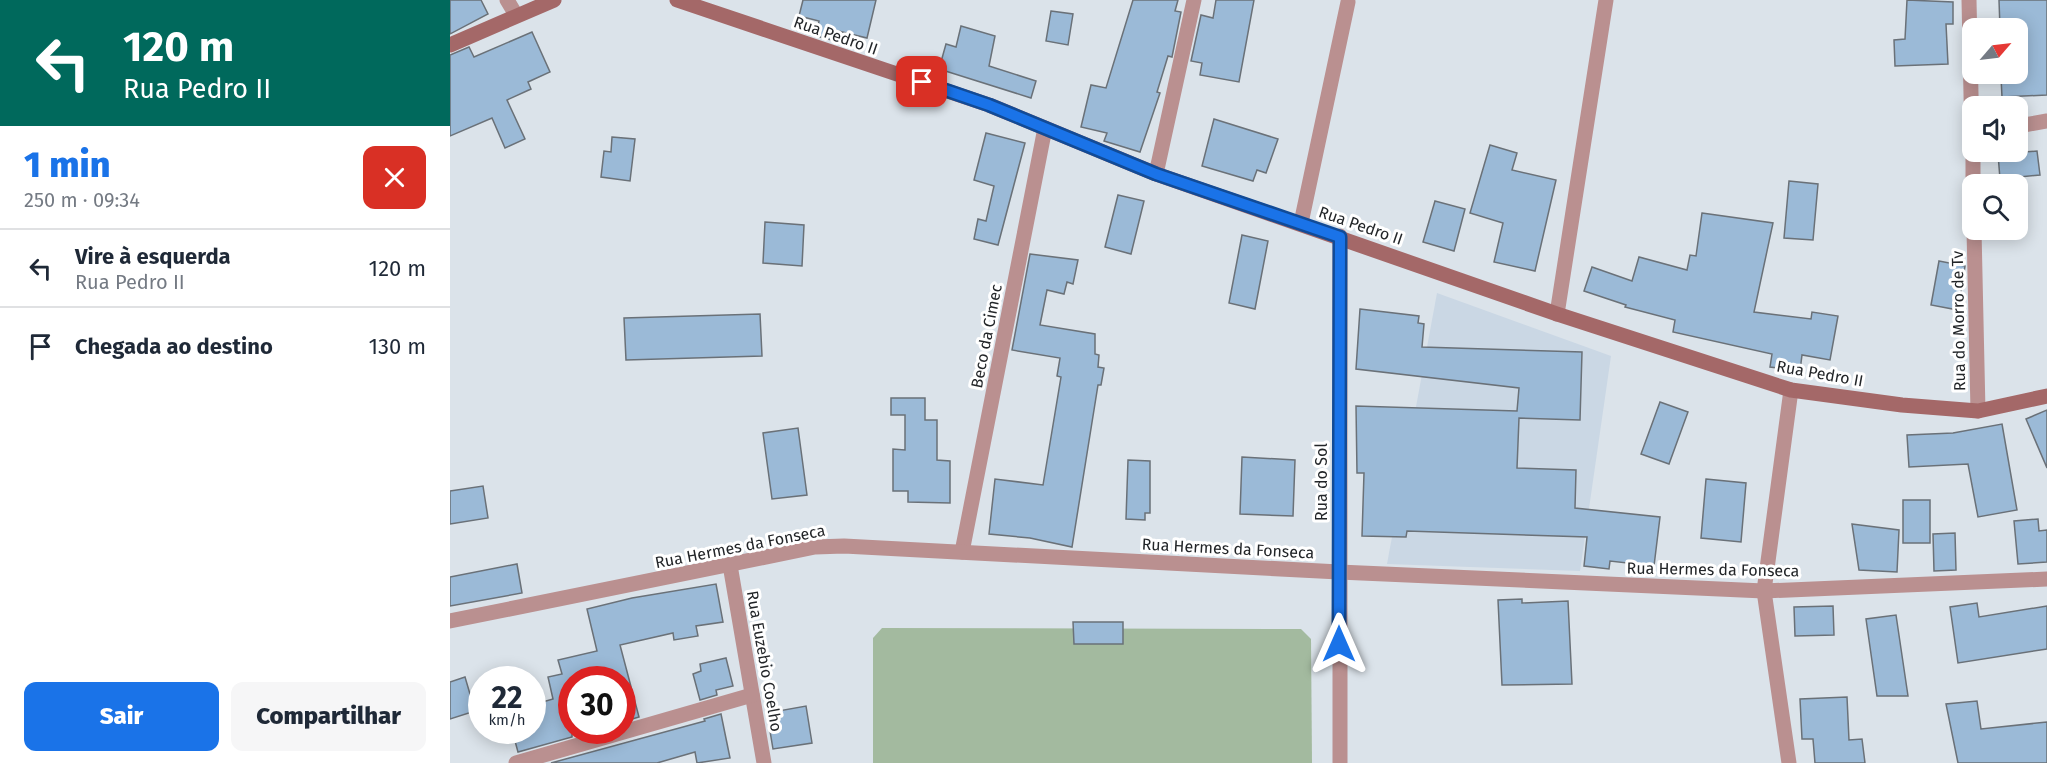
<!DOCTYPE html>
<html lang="pt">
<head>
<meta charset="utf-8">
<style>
  :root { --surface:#fff; --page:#f6f6f7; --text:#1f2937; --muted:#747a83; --line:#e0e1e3; --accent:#1a73e8 }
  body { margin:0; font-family:"Fira Sans",sans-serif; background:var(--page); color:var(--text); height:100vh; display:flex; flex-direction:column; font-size:22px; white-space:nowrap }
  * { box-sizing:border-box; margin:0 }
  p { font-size:20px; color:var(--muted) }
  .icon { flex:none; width:33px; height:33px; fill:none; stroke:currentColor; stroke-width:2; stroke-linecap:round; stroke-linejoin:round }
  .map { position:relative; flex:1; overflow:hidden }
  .side { display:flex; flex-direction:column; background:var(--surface); width:450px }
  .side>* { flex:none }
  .guide { background:#00695c; color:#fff; overflow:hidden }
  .needle { width:39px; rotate:62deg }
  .tools { position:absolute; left:1512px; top:18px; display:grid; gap:12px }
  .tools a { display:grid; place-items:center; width:66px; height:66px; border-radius:12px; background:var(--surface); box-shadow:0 3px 15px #0003; font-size:30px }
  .speed { position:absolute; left:18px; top:666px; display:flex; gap:12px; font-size:30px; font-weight:700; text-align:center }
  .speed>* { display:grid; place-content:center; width:78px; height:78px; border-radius:50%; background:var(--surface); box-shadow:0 3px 15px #0003; line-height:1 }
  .speed small { font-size:15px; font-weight:400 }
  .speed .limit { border:9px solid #d22; background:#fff; color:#111 }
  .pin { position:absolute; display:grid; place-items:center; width:51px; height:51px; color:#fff; margin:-26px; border-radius:12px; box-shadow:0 3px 9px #0006 }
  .me { position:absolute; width:66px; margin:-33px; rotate:0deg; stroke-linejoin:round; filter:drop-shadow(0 0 4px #0008) }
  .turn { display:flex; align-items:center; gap:21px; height:126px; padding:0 24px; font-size:27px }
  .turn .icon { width:78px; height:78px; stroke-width:2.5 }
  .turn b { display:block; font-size:42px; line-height:51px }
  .round { display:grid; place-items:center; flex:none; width:63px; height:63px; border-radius:12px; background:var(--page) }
  .headline { display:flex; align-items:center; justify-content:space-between; height:102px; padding:0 24px }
  h1 { font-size:36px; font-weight:800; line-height:45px; color:var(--accent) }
  .action { display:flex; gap:12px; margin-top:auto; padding:12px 24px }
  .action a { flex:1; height:69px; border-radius:12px; background:var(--accent); color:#fff; font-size:24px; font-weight:800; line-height:69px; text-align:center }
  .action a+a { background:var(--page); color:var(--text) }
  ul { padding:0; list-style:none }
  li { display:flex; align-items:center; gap:18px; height:78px; padding:0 24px; border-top:2px solid var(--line) }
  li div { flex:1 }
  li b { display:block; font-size:22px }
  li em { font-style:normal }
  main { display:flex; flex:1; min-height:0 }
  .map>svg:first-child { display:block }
  .built { fill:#cad7e4 }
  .green { fill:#a3ba9f }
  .building { fill:#9bbad7; stroke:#6a7178; stroke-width:1.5 }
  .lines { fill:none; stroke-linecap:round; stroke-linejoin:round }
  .street { stroke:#ba9090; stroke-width:15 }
  .secondary { stroke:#a46868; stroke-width:15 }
  .route-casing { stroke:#114b97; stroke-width:15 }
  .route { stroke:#1a73e8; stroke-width:10 }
  .labels { text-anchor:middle; stroke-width:6; stroke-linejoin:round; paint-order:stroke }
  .street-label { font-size:16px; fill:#222528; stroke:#fff }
</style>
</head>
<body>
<main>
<section class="side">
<div class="guide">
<div class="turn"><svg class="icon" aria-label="left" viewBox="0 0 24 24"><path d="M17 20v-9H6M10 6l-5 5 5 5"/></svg><div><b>120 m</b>Rua Pedro II</div></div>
</div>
<div class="headline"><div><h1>1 min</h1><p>250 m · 09:34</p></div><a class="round" style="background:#d93025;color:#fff"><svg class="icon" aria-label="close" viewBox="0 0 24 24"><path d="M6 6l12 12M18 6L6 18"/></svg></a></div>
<ul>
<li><svg class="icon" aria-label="left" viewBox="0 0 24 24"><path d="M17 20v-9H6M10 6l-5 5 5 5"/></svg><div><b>Vire à esquerda</b><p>Rua Pedro II</p></div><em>120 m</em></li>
<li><svg class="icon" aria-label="arrive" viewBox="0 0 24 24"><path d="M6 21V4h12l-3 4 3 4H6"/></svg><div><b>Chegada ao destino</b></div><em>130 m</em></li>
</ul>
<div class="action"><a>Sair</a><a>Compartilhar</a></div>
</section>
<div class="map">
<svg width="1597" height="763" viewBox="0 0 1597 763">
  <rect width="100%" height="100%" fill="#dbe3ea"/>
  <polygon class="built" points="987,293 1161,356 1130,571 937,564"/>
  <polygon class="green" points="432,628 851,629 861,639 862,763 423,763 423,638"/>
  <g class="building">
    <polygon points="0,0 31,0 38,14 0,34"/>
    <polygon points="353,0 426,0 417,38 388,31 386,41 366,36 369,21 349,16"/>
    <polygon points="683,0 728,0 725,11 731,12 722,57 718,56 707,92 710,93 690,152 654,141 657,133 631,127 641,85 656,88"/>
    <polygon points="766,0 804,0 789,82 750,75 752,63 741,61 751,15 763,18"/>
    <polygon points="1457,0 1503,2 1503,24 1496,24 1498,64 1445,66 1444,40 1455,39"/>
    <polygon points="1549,0 1597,0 1597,95 1552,97 1551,77 1568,76 1568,28 1550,28"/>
    <polygon points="601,11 623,14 618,45 596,41"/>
    <polygon points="511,26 545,36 539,66 586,81 581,98 489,69 496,44 506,47"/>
    <polygon points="82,32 100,72 78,82 81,89 57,100 75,139 55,148 42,118 0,136 0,55 19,47 24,57"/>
    <polygon points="764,119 828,139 816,173 807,170 803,181 752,166"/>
    <polygon points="536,133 575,143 548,245 524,239 528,219 536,221 544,186 524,180"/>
    <polygon points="162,137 185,139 180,181 151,177 154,151 161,152"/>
    <polygon points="1040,145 1067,153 1062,170 1106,180 1085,271 1044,262 1053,223 1020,213"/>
    <polygon points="1587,151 1590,175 1550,179 1548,154"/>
    <polygon points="1339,181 1368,184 1363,240 1334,238"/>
    <polygon points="668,195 694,201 681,254 655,247"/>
    <polygon points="985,201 1015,209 1004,251 973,242"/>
    <polygon points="1252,213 1323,223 1304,312 1361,319 1362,312 1388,316 1380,360 1352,355 1350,371 1320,367 1322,354 1223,332 1225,320 1175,307 1176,305 1134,291 1142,267 1182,281 1189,257 1237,270 1240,255 1246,256"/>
    <polygon points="315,222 354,225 352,266 313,263"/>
    <polygon points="792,235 818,241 805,309 779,303"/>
    <polygon points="580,254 628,260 623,284 617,282 614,294 597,290 590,325 645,334 645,354 649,355 648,367 654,368 651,385 648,385 622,547 580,538 539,534 545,479 593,485 611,377 607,376 610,358 562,350"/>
    <polygon points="1489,261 1515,266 1508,310 1481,305"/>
    <polygon points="910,309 969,316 968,323 974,324 972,347 1132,352 1130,420 1069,418 1067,468 1126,470 1125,508 1210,517 1204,566 1160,561 1159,569 1134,566 1137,537 957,531 956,537 912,536 914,473 907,473 906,406 1067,411 1069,388 906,369"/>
    <polygon points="310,314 312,356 176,360 174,318"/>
    <polygon points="441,398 475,398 475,420 487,420 487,460 500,461 500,503 458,502 458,491 443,491 443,449 455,450 455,415 441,415"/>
    <polygon points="1210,402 1238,412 1219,464 1191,454"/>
    <polygon points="1597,410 1597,468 1576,419"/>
    <polygon points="1552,424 1567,510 1528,517 1518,464 1459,467 1457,435 1503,433"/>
    <polygon points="348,428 357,495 322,499 313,433"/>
    <polygon points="792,457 845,460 843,516 790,514"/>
    <polygon points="678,460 700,461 700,513 695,513 695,520 676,519"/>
    <polygon points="1256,479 1296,483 1291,542 1251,538"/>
    <polygon points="33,486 38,518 0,524 0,491"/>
    <rect x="1453" y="500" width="27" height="43"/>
    <polygon points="1588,519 1589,531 1597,530 1597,562 1568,564 1564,521"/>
    <polygon points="1402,524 1449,530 1447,572 1409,570"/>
    <polygon points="1505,533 1506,570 1484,571 1483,534"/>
    <polygon points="67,564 72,593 0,606 0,577"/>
    <polygon points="266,584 273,622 246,626 248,636 224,640 223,633 170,645 189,717 172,722 172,680 122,680 122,737 68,752 62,730 82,730 82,705 103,699 98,677 112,674 108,660 147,651 137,609 182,598"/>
    <polygon points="1072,599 1072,603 1118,601 1122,684 1052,685 1048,600"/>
    <polygon points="1527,603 1529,617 1597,606 1597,649 1508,663 1500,607"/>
    <polygon points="1383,606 1384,635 1345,636 1344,607"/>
    <polygon points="1446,615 1458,696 1427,696 1416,619"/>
    <polygon points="623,622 673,622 673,644 624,644"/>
    <polygon points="276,658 283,686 266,690 267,695 250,700 243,674 251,671 250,664"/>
    <polygon points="15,677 25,711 0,719 0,682"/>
    <polygon points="1397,697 1399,740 1412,739 1415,763 1365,763 1363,739 1352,739 1350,699"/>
    <polygon points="1527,701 1531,729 1597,722 1597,763 1508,763 1496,704"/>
    <polygon points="356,706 362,743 323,749 317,713"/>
    <polygon points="271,714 280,758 247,763 245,752 207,763 101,763 255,721 254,719"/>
  </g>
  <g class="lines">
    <g class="street">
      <polyline points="57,0 66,15"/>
      <polyline points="1519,0 1522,141"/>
      <polyline points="1568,126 1597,121"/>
      <polyline points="1523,152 1523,184"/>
      <polyline points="706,174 744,0"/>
      <polyline points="851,223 898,2"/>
      <polyline points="1524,230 1528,411"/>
      <polyline points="890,236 890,763"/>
      <polyline points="1107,314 1156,0"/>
      <polyline points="512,552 595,128"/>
      <polyline points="280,565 314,763"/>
      <polyline points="0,621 365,547 394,546 889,572 1314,591 1597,579"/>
      <polyline points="66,763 302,695"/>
      <polyline points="1339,763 1314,591 1341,390"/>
    </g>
    <g class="secondary">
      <polyline points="227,0 539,105 706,174 1107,314 1341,390 1452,405 1528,411 1597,396"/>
      <polyline points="0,45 104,0"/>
    </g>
  </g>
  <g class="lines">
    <defs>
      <polyline id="route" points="472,82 539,105 706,174 890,237 889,644"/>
    </defs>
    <use href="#route" class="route-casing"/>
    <use href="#route" class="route"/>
  </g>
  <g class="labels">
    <g class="street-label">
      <text transform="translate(386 35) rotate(19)" y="6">Rua Pedro II</text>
      <text transform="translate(911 225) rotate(19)" y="6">Rua Pedro II</text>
      <text transform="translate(1508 321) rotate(-91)" y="6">Rua do Morro de Tv</text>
      <text transform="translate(536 336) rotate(-79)" y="6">Beco da Cimec</text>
      <text transform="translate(1370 373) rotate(10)" y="6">Rua Pedro II</text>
      <text transform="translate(871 482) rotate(-90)" y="6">Rua do Sol</text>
      <text transform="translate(290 546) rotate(-11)" y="6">Rua Hermes da Fonseca</text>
      <text transform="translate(778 548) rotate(3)" y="6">Rua Hermes da Fonseca</text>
      <text transform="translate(1263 569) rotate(1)" y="6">Rua Hermes da Fonseca</text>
      <text transform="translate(315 661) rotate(80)" y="6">Rua Euzebio Coelho</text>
    </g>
  </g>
</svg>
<div class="tools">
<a><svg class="needle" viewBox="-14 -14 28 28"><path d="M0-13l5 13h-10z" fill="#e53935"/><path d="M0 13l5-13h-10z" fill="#747a83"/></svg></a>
<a><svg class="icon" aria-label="sound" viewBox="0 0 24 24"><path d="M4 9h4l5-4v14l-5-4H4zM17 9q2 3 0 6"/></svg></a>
<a><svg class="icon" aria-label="search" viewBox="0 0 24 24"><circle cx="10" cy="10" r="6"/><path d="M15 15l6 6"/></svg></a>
</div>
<div class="speed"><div>22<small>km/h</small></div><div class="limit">30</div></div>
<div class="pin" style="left:472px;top:82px;background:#d93025"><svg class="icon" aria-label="arrive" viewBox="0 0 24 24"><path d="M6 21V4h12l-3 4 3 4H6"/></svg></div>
<svg class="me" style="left:889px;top:644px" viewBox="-20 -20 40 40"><path d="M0-17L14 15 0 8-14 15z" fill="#1a73e8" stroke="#fff" stroke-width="4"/></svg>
</div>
</main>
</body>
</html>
